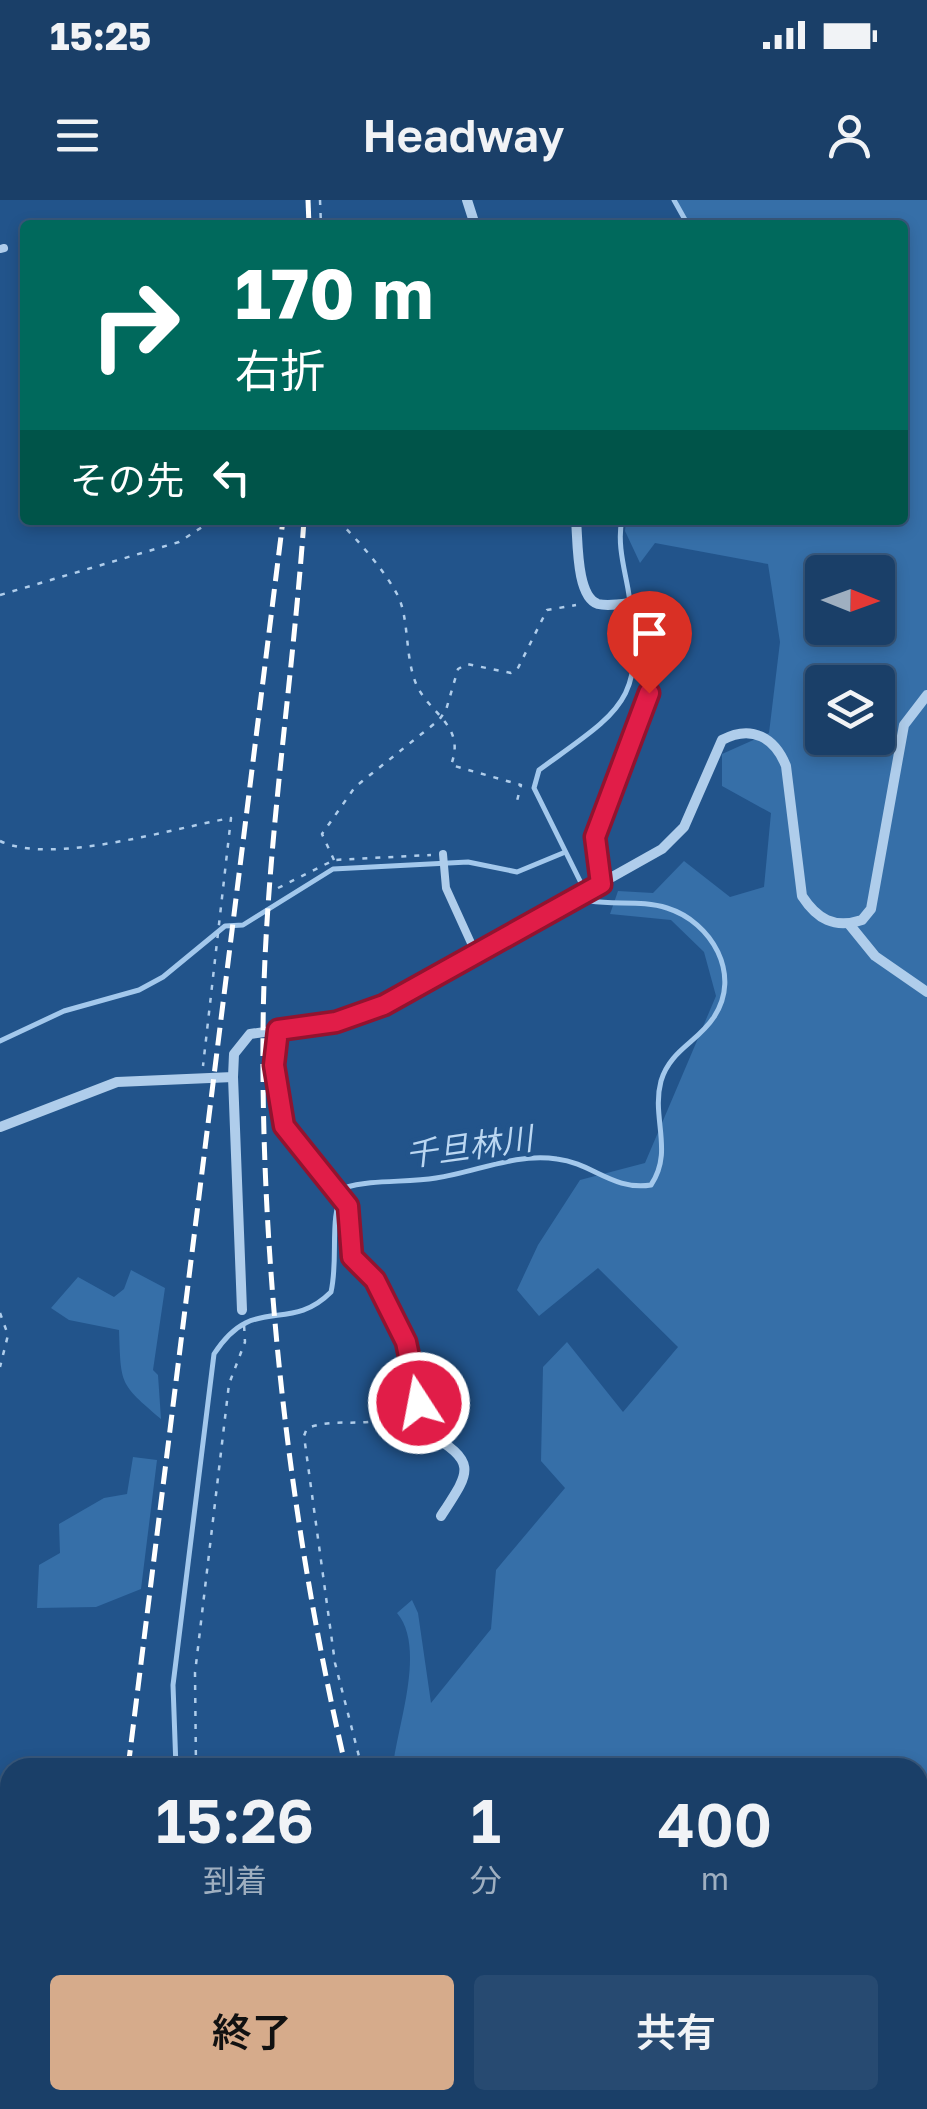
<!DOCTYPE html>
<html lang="ja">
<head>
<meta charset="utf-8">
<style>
  :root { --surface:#1a3f68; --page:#274a71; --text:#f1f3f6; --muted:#9fafc0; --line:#38587c; --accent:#d6ab8b }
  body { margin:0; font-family:"Golos Text","Noto Sans JP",sans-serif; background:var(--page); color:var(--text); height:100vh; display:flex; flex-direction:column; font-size:38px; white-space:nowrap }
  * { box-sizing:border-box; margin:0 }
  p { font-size:32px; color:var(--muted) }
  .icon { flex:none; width:55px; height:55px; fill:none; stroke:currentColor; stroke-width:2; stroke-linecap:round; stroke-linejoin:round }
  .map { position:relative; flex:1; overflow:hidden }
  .drawer { position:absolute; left:0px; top:1558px; width:928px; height:352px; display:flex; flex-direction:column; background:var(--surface); border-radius:30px 30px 0 0; box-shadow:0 5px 15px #0003,0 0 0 2px var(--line) }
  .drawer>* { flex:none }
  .top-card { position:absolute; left:20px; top:20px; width:888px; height:305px; border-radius:10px; box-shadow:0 5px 15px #0003,0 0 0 2px var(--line); background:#00695c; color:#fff; overflow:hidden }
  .needle { width:65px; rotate:91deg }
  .fabs { position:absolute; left:805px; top:355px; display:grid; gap:20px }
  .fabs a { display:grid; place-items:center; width:90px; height:90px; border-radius:10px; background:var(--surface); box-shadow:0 5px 15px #0003,0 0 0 2px var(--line); font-size:50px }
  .pin { position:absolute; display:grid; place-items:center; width:85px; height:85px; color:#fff; margin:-102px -42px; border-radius:50% 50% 50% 0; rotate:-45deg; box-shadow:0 0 10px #0007 }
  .pin .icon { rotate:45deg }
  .me { position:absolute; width:110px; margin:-55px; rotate:349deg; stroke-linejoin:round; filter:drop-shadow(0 0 8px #0008) }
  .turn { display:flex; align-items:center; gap:35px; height:210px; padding:0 50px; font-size:45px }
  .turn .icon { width:130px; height:130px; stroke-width:2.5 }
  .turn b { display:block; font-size:70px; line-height:85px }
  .then { display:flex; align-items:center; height:95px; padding:0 50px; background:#0003; gap:20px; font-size:38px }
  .eta { display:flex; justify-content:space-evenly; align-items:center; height:170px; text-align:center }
  .eta b { font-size:60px; font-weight:600; line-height:70px }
  .button { display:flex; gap:20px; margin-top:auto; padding:20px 50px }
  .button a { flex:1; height:115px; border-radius:10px; background:var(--accent); color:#111; font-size:40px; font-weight:600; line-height:115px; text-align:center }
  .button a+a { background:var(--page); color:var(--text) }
  .status { display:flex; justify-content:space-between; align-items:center; height:70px; padding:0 50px; background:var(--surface); direction:ltr }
  .status svg { height:28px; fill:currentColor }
  header { display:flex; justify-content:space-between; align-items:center; height:130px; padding:0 50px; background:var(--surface); font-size:45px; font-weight:600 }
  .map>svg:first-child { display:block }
  .green { fill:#366fa8; fill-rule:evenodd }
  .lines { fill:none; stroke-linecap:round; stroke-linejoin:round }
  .stream { stroke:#a3c8ec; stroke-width:5 }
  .path { stroke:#afcdeb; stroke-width:2.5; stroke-dasharray:5 8; stroke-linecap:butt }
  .lane { stroke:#afcdeb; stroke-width:8 }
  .street { stroke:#afcdeb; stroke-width:10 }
  .highway { stroke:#fff; stroke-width:30 }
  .rail { stroke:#fff; stroke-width:5; stroke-dasharray:18 8; stroke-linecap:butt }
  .route-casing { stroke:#92132f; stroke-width:25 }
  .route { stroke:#e11d48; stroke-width:18 }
  .labels { text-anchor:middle; stroke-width:9; stroke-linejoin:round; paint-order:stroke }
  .water-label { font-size:32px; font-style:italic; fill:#bbd7f2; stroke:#22548b }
</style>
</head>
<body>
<div class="status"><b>15:25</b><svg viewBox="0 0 49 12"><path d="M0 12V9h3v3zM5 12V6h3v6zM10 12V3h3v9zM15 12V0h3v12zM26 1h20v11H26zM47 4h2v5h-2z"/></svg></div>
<header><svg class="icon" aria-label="menu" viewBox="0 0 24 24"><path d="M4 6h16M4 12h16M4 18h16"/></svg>Headway<svg class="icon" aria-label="person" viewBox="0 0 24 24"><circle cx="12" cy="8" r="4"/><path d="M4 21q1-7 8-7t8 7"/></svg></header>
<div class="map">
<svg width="927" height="1909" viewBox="0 0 927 1909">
  <rect width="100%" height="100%" fill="#22548b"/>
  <g class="green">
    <path d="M677,0h250v1909h-443l-4,-9h438v-332h-547l23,-9c6,-41 31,-113 3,-146l15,-13 6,13 13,90 60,-74 5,-59 69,-82 -24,-27 2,-94 24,-25 56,70 55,-65 -80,-79 -59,48 -22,-26 21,-45 42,-65 65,-17 71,-167 -12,-44 -33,-32 -61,-6 8,-23 35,2 31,-32 46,36 34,-10 7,-74 -49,-27v-32l47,-21 11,-91 -12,-78 -113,-21 -15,20 -15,-32 1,-11h276v-295h-219zM822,372h56v56h-56zM822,482h56v56h-56z"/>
    <path d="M131,1070l34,18 -12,82 5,5 3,44c-42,-36 -40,-34 -42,-89l-50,-10 -18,-12 27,-31 36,20 10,-8z"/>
    <polygon points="133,1257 157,1260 141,1389 96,1407 37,1408 39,1365 60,1353 59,1324 104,1298 127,1294"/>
    <polygon points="0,1796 10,1806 10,1900 26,1900 24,1909 0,1909"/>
  </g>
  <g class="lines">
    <g class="stream">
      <polyline points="674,0 688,25"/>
      <polyline points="0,841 64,811 139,790 163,777 225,726 243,725 333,669 468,662 517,672 563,653"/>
      <path d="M176,1568l-3,-83 41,-331c40,-62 74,-19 117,-62 8,-35 -3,-73 13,-104 29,-9 62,-5 92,-10 41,-6 78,-25 121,-19 35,4 56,32 94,26 23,-34 0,-67 10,-104 9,-31 37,-39 53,-64 28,-42 -2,-95 -47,-109 -24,-8 -51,-3 -77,-7l-56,-113 5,-18c85,-62 108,-68 89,-181 -4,-22 -11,-47 -6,-69"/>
      <polyline points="285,1900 289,1909"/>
    </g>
    <g class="path">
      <polyline points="320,0 321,25"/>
      <path d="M338,320c21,22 44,47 59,74 13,24 7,63 20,92 14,29 49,40 34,79l70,20 -4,16"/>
      <polyline points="0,395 179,342 213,320"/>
      <path d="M0,641c52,25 173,-13 231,-23l-28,248"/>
      <polyline points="334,660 322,634 355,587 439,520 446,510 458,469 467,464 511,473 517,470 547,410 576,405"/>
      <polyline points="278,688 334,660 431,655"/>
      <polyline points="0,1113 8,1135 0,1167"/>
      <polyline points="196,1568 195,1473 229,1184 245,1142 244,1124"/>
      <path d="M362,1568l-27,-105 -31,-227 3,-8c38,-13 56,5 102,-19"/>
      <polyline points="300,1900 304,1909"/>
    </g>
    <g class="lane">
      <polyline points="0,49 4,48"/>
      <polyline points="443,654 446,688 476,754"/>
    </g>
    <g class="street">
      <polyline points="467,0 475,25"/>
      <path d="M576,320c2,20 0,77 22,84 12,3 29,-1 41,-2 57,55 -38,174 -44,235 -2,14 4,33 6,47"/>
      <polyline points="849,724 875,756 927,792"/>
      <path d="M278,830l-4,35 10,60 63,81 5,51 23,24 31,60 21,91c51,31 44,38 14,84"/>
      <polyline points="233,877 242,1110"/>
      <path d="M0,927l117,-45 116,-5 1,-23 16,-20 86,-12 48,-17 278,-156 22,-22 38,-87c30,-16 53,-2 64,26l16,130c15,23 32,33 60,24l9,-11 33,-184 23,-30"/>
      <polyline points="0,1701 10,1704"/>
      <polyline points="92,1900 93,1909"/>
    </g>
    <g class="highway">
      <polyline points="0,1743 10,1748"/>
      <polyline points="0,1774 10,1781"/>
      <polyline points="58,1909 60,1900"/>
    </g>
    <g class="rail">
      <polyline points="308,0 309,25"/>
      <path d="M304,320c-12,171 -40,341 -41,513 -2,240 28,501 83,735"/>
      <polyline points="128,1568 283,320"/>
      <polyline points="118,1900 120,1909"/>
      <polyline points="467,1900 471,1909"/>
    </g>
  </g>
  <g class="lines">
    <defs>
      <polyline id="route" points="419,1203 406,1142 375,1080 352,1057 348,1006 284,926 274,865 278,830 336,822 384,805 601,684 595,637 649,493"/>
    </defs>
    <use href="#route" class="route-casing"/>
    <use href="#route" class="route"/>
  </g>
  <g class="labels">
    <g class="water-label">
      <text transform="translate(469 947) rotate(-8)" y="11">千旦林川</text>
    </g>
  </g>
</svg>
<div class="fabs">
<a><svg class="needle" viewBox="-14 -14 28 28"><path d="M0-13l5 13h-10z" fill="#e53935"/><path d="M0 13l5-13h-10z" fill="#9fafc0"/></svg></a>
<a><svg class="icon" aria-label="layers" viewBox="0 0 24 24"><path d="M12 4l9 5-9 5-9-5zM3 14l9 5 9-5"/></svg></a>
</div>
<div class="pin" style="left:649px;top:493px;background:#d93025"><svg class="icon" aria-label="arrive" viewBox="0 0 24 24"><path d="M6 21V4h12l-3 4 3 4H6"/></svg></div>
<svg class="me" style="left:419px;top:1203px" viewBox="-20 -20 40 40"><circle r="17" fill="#e11d48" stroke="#fff" stroke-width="3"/><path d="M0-11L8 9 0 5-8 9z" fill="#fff"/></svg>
<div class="top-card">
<div class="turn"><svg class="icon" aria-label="right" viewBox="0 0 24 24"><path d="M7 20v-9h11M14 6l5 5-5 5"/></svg><div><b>170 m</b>右折</div></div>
<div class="then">その先<svg class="icon" aria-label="left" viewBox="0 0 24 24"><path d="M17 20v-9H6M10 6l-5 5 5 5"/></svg></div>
</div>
<section class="drawer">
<div class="eta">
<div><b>15:26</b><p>到着</p></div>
<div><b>1</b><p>分</p></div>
<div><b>400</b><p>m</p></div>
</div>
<div class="button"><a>終了</a><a>共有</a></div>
</section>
</div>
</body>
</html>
